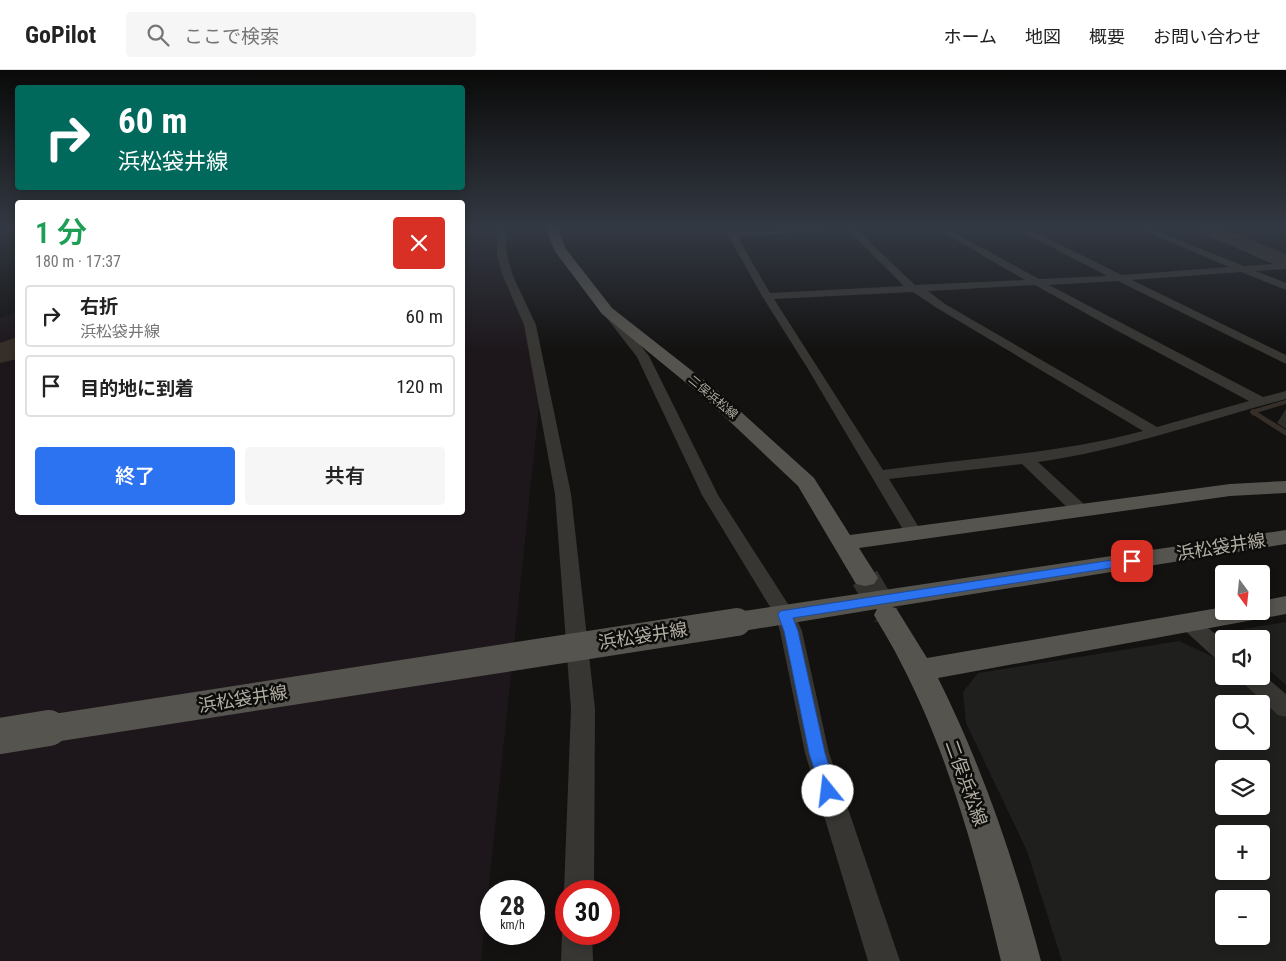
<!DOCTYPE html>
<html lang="ja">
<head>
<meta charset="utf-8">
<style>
  :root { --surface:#fff; --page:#f6f6f6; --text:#222; --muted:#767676; --line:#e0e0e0; --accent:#2b73f1 }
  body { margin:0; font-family:"Roboto Condensed","Noto Sans JP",sans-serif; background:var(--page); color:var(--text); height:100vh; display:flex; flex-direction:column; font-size:19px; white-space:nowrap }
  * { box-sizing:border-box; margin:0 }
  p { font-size:16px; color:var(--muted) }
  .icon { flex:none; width:28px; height:28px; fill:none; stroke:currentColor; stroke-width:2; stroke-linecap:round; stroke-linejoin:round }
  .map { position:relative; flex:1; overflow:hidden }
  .sheet { position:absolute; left:15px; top:130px; width:450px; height:315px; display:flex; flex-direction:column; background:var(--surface); border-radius:5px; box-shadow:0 2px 8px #0003 }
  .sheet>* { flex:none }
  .top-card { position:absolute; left:15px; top:15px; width:450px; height:105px; border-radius:5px; box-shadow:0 2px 8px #0003; background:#00695c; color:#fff; overflow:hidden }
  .needle { width:32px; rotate:165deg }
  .tools { position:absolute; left:1215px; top:495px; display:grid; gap:10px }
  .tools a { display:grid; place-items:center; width:55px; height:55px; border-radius:5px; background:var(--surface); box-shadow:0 2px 8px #0003; font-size:25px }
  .speed { position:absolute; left:480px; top:810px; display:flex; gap:10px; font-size:25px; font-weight:700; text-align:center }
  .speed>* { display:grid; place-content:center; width:65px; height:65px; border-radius:50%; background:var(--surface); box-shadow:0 2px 8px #0003; line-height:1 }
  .speed small { font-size:12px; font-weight:400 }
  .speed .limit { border:8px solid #d22; background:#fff; color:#111 }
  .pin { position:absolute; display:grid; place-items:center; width:42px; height:42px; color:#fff; margin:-21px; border-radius:10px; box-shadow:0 2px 8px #0006 }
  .me { position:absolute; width:55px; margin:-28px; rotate:344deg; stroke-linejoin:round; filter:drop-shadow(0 0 4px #0008) }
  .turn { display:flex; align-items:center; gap:18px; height:105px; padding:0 20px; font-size:22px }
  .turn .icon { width:65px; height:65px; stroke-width:2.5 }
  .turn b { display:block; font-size:35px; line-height:42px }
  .round { display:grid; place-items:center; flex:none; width:52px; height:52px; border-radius:5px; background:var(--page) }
  .summary { display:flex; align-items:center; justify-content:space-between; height:85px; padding:0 20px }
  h1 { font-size:30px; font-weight:600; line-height:38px; color:#1e9e55 }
  .cta { display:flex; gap:10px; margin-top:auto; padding:10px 20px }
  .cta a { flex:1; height:58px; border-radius:5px; background:var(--accent); color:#fff; font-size:20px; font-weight:600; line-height:58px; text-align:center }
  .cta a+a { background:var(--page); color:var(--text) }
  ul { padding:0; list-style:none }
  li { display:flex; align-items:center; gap:15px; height:62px; margin:0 10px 8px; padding:0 10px; border:2px solid var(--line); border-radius:5px }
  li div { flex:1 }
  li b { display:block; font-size:19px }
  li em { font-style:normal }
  header { display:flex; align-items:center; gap:30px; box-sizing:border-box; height:70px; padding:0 25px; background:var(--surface); border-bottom:1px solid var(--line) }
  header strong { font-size:24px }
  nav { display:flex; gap:28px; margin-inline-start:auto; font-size:18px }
  .search { width:350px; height:45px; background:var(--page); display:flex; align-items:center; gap:12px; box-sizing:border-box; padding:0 18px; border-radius:5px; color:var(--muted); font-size:19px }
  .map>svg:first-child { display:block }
  .built { fill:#1f1f1d; fill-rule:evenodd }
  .green { fill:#1d171c }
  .water { fill:#362e28 }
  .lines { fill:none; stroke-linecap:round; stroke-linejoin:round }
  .stream-far1 { stroke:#362e28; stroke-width:4 }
  .stream { stroke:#362e28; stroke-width:5 }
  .river { fill:#362e28; fill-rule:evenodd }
  .major-tunnel { stroke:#33312e; stroke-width:28; stroke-dasharray:28 14; stroke-linecap:butt }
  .minor { fill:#373632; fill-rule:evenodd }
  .major { fill:#56544e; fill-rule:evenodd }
  .major-bridge-far1 { stroke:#56544e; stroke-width:28 }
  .major-bridge { stroke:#56544e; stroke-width:36 }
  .wall { fill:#2e2d2a }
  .route { fill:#2b73f1; stroke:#1c4b9d }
  .labels { text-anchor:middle; stroke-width:5; stroke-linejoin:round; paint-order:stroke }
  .far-street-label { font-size:12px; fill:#b3aea2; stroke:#0d0d0c }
  .near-street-label { font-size:18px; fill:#b3aea2; stroke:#0d0d0c }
</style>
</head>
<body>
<header>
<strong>GoPilot</strong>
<div class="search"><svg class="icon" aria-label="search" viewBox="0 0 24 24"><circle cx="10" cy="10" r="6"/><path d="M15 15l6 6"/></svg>ここで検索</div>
<nav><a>ホーム</a><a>地図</a><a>概要</a><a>お問い合わせ</a></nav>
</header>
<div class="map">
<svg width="1286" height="891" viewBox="0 0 1286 891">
  <rect width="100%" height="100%" fill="#131211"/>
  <g class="built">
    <polygon points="1286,552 1286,615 1261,593 1261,569 1238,569 1243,559"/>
    <path d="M1179,571l45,21v14h17l45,42v243h-224l-35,-110 -61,-128 -3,-31 15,-19zM1224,634h37v37h-37zM1224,699h37v37h-37zM1224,764h37v37h-37zM1224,829h37v37h-37z"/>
  </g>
  <polygon class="green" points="463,156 502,156 501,161 541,317 481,891 0,891 0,248 17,241 18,442 462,442"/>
  <polygon class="water" points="17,267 17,289 0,293 0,273"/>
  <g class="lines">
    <polyline class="stream-far1" points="1255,344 1252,342 1286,332"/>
    <polyline class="stream" points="1253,342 1286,363"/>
    <polygon class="river" points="1194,156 1216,156 1286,184 1286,195 1196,159"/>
    <polyline class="major-tunnel" points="865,508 887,545"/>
    <g class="minor">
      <polygon points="497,156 505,156 507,186 513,206 536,255 571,424 595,639 594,821 566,821 566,825 564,821 571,639 555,424 524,255 503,206 497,186"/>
      <path d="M723,156h8l3,5 100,-5h51l-4,3 -24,1 58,55 110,-5 -93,-54h10l97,53 68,-3 -96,-50h11l100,49 107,-8 -96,-41h11l100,40 29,-2 -87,-38h11l89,36v7l-30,2 30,12v7l-45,-18 -109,8 154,75v9l-168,-83 -69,4 214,112 23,-6v8c-83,22 -163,51 -248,63l48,44 3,4 -3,4 -6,1 -6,-1 -52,-50 -133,15 34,55 -3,4 -6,2 -6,-2 -100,-169 -46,-73zM848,160l56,56 -134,7 -33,-57zM1035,215l79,44 135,72 -92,26 -212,-123 -17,-13zM913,222l24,16 206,123c-86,23 -173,27 -260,39l-109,-171z"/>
      <polygon points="1254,156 1286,156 1286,158 1258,159"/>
      <polygon points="612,244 616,245 649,286 718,425 795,545 802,561 829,683 900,891 868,891 805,683 780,561 775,545 702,425 637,287 606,247"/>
      <polygon points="1189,546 1196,548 1224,571 1224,591 1216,589 1182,558 1179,553 1182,548"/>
      <polygon points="1261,603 1286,624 1286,647 1278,645 1242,612 1239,606 1261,606"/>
      <polygon points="566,853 566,864 592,864 593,891 561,891 562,864"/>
    </g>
    <g class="major">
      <polygon points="546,156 556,156 566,179 612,238 719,322 814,408 850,465 1230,414 1286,411 1286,423 1230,426 859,478 878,508 874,514 865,516 856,514 798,416 707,330 602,244 554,180"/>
      <path d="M1286,460v14l-394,63 4,1 31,50 297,-51v4h37v-10l25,-5v18l-348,64c45,90 77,185 103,283h-40c-24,-101 -51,-203 -99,-296 -8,-17 -19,-34 -28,-50l3,-6 -140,23 -9,-3 -4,-7 4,-7 9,-3z"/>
    </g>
    <polyline class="major-bridge-far1" points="41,660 737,552"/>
    <polyline class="major-bridge" points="0,666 49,658"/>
  </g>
  <polygon class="wall" points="1286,339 1286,359 1277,353"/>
  <linearGradient id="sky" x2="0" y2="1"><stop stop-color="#0a0a09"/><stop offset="0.56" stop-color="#333943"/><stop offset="1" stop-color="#333943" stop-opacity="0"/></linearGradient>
  <rect width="1286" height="281" fill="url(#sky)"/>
  <polygon class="route" points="1132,487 1138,491 1136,494 793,548 798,561 825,683 837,721 834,727 828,729 823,727 809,683 784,561 778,545 780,541"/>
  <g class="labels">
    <g class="far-street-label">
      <text transform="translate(713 327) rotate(40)" y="4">二俣浜松線</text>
    </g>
    <g class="near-street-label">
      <text transform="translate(1221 477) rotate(-9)" y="6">浜松袋井線</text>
      <text transform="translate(643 566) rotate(-9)" y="6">浜松袋井線</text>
      <text transform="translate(243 629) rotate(-9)" y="6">浜松袋井線</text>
      <text transform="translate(966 713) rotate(70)" y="6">二俣浜松線</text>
    </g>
  </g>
</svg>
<div class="tools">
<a><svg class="needle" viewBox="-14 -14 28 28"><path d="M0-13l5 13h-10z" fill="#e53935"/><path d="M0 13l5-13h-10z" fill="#767676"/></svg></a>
<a><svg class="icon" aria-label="sound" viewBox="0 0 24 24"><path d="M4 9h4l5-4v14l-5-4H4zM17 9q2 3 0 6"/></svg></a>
<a><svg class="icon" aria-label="search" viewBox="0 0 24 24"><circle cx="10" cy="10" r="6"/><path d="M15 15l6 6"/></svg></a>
<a><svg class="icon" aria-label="layers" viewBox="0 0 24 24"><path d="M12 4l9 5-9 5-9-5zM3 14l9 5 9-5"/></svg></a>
<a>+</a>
<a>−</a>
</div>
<div class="speed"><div>28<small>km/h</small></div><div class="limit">30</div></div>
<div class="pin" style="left:1132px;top:491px;background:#d93025"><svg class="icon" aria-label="arrive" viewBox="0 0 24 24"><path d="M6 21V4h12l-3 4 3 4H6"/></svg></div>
<svg class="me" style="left:828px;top:721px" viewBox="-20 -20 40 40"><circle r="19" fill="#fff"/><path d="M0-13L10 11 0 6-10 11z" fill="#2b73f1"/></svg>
<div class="top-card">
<div class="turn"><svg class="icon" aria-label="right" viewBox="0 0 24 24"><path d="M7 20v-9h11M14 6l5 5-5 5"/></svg><div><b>60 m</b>浜松袋井線</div></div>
</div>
<section class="sheet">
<div class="summary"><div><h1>1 分</h1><p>180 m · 17:37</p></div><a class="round" style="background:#d93025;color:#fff"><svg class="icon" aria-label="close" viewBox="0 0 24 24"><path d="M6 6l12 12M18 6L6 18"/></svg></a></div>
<ul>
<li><svg class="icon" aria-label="right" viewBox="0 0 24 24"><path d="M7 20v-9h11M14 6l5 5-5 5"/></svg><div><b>右折</b><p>浜松袋井線</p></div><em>60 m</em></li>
<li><svg class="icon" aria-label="arrive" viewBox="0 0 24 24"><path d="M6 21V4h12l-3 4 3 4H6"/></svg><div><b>目的地に到着</b></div><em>120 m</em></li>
</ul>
<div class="cta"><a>終了</a><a>共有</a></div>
</section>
</div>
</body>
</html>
